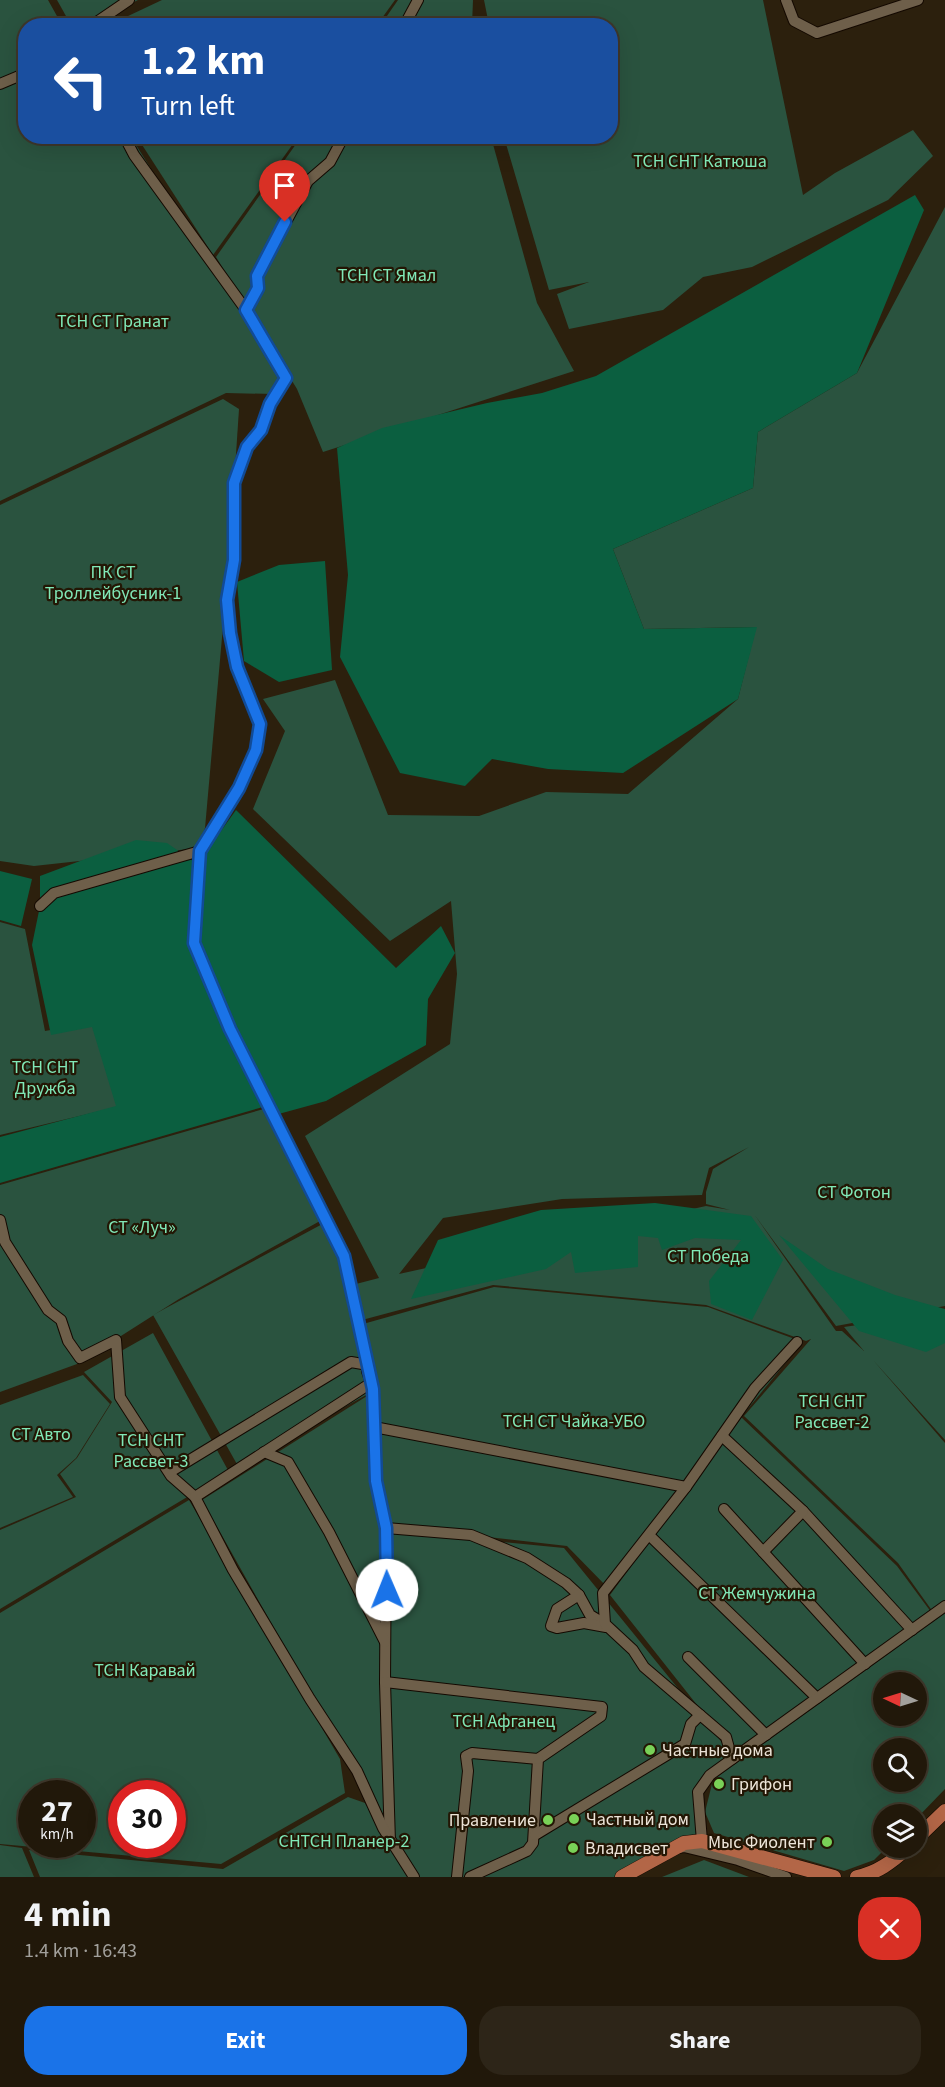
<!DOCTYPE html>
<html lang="en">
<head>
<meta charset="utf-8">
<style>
  :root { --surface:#21180a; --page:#2d2518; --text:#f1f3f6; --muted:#a2a09c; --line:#3e372b; --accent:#1a73e8 }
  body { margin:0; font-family:"Source Sans 3",sans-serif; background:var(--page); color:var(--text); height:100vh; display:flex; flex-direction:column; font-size:22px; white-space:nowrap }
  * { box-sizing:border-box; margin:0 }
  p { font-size:20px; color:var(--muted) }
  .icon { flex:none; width:33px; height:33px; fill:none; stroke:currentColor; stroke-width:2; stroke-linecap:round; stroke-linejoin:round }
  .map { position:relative; height:1877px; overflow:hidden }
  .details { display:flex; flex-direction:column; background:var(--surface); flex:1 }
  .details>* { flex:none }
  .guide { position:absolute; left:18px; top:18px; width:600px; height:126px; border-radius:24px; box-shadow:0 6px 24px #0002,0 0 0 2px var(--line); background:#1a4fa0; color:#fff; overflow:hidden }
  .needle { width:39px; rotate:274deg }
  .buttons { position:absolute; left:873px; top:1672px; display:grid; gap:12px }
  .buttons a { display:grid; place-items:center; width:54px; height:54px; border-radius:50%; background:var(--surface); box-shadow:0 6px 24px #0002,0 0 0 2px var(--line); font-size:30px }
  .speed { position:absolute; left:18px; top:1780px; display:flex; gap:12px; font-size:30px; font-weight:700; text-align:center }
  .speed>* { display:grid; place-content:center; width:78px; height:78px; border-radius:50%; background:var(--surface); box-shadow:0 6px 24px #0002,0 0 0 2px var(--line); line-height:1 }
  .speed small { font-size:15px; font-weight:400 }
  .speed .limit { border:9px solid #d22; background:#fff; color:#111 }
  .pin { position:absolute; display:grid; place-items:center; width:51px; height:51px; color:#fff; margin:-62px -26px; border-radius:50% 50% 50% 0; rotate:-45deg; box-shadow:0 0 6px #0007 }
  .pin .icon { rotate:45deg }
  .me { position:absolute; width:66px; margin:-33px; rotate:359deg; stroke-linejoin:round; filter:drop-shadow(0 0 4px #0008) }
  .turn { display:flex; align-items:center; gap:21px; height:126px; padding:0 24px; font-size:27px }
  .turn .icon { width:78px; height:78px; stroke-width:2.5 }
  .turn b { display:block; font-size:42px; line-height:51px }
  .round { display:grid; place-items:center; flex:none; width:63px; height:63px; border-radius:24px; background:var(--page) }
  .head { display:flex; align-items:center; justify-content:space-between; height:102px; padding:0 24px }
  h1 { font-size:36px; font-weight:700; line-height:45px }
  .button { display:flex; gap:12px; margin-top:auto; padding:12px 24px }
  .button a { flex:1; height:69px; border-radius:24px; background:var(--accent); color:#fff; font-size:24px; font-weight:700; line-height:69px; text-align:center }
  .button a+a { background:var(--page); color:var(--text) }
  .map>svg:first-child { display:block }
  .green { fill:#2a533f; fill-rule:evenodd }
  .forest { fill:#0b5f40 }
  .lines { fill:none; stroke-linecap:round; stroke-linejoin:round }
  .minor-casing { stroke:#140900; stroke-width:12 }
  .major-casing { stroke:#140900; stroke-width:15 }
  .minor { stroke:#6e5f4a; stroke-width:10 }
  .major { stroke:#b36647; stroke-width:14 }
  .route-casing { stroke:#114b97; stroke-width:15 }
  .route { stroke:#1a73e8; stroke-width:10 }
  .poi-dot { fill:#79d157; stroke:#231604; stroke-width:2 }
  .labels { text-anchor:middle; stroke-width:4.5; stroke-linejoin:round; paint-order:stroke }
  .park-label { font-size:18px; fill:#80e8b7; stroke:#231604 }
  .poi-label { font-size:18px; fill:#ece4d8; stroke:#231604; text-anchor:start }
</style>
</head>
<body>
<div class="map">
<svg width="945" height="1877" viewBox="0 0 945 1877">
  <rect width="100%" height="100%" fill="#2c200d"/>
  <g class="green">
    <polygon points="0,0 48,0 62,25 26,26 25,71 0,82"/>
    <polygon points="57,0 138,0 87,26 71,25"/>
    <polygon points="162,0 395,0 377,25 109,25"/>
    <polygon points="398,0 473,0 472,25 380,26"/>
    <polygon points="484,0 763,0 803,195 835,173 913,130 933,156 888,200 752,267 703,277 663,310 569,329 557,294 589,282 549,290 504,137 610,136 610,26 489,25"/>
    <polygon points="25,76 26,136 131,137 283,378 274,394 226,393 0,501 0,87"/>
    <polygon points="137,137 298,137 213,255"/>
    <polygon points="301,137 491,137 537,303 574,371 323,452 297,389 216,257"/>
    <path d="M945,207v1099l-109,20 -82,-112 82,117h6l22,20 -20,-24 101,-15v128l-72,-80 72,83v161l-12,8 -35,-49 -154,-147 67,-77 -5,2 -100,-36 -213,-20 -131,35 1,4 131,-37 214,20 95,35 -62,75 156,149 34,46 -196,141 -125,-158 106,-144 -106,139 -43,-44 -177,-20 -8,-46 -5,-91 -139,77 -85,-151 175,-94 28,63 23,-6 -74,-142 145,-92 7,-70 -6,-73 -61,40 -137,-132 32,-78 -22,-32 72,-19 53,135 91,1 67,-24 82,2 110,-95 18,-72 -112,2 -31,-80 140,-61 5,-56 99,-59zM749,1147l-36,22 -7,23v12l24,6 -24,-4 -307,68 44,-56 119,-19 140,-4 7,-27z"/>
    <polygon points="223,399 239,409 229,559 205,828 198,848 34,866 0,861 0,505"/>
    <polygon points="0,922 25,929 45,1031 95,1022 121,1106 0,1135"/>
    <polygon points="267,1108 320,1221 179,1299 77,1364 0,1392 0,1185"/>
    <polygon points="153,1333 229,1472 0,1609 0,1530 76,1497 60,1474 77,1458 112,1402 84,1372"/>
    <polygon points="83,1375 110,1404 76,1458 57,1475 73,1497 0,1528 0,1405"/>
    <path d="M367,1396l15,134 182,18 160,197 5,12c-43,31 -36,32 -30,82l-69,38h-216l-212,-377z"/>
    <path d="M189,1500l151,259 5,34 -124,71 -221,-20v-231zM32,1794h50v51h-50zM122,1794h50v51h-50z"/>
    <path d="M945,1613v176l-28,29 -1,-3h-32v33h2l-12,12 -30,11 -130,-38 -9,-21 8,-32zM884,1683h32v33h-32zM884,1749h32v33h-32z"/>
    <polygon points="348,1797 365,1803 409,1877 40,1877 29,1850 223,1869"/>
    <polygon points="0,1845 22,1848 34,1877 0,1877"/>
    <polygon points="704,1860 749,1877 662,1877"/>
  </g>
  <g class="forest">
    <polygon points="915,195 924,210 857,373 758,432 753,488 613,549 644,629 757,627 738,699 623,773 548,769 492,759 465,786 400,773 340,657 348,575 337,448 382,428 487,403 542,393 596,376"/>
    <polygon points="325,561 332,670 279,682 244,661 237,582 279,565"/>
    <polygon points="236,810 396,968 441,926 455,953 428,999 426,1045 326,1101 275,1115 199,947 203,856"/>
    <polygon points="136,840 167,843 196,863 191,953 263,1107 0,1183 0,1137 116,1106 92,1027 51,1035 32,945 40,906 40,876"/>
    <polygon points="0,871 32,879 21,926 0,920"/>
    <polygon points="655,1203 751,1216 783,1260 752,1320 711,1304 709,1281 741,1240 695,1238 662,1250 658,1238 638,1236 638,1267 575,1273 571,1252 546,1269 411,1299 438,1240 541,1210"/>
    <polygon points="779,1235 828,1269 895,1295 945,1309 945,1343 926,1352 859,1331"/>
  </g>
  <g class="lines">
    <defs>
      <g id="minor">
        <polyline points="786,0 794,21 817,33 918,0"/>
        <polyline points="91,26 129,0"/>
        <polyline points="404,26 418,0"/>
        <polyline points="0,84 26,73"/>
        <polyline points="124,136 134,155 246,310 286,378 270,404 261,430 247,447 234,483 234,560 227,600 230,633 238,667 260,724 256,751 239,787 200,851 194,943 230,1029 344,1255 368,1365 367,1371 373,1389 376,1481 386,1528 385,1682 390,1842"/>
        <polyline points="246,310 258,288 257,276 308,181 330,162 344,136"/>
        <polyline points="40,906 54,893 200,851"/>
        <polyline points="0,1220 5,1242 48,1310 61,1320 68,1341 80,1358 116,1340 120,1397 171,1476 195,1497 233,1570 310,1699 357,1771 383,1828 414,1877"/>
        <polyline points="374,1427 686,1487"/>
        <polyline points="722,1436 803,1511 912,1630"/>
        <polyline points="264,1452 288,1462 329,1532 385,1642"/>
        <polyline points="170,1472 351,1362 368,1365"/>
        <polyline points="195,1497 371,1383"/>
        <polyline points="724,1509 865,1664"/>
        <polyline points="386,1528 471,1535 527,1558 566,1583 579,1595 590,1615 605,1624"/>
        <polyline points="650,1536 817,1698"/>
        <polyline points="763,1552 803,1511"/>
        <polyline points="579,1595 557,1609 551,1626 557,1628 584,1623 606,1627"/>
        <polyline points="688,1657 766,1735"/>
        <polyline points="385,1682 602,1707 601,1716 538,1759 533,1843 527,1851 470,1877"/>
        <polyline points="732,1759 726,1737 644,1667 633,1650 605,1624 603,1593 686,1487 755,1388 797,1342"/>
        <polyline points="535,1835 685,1744 691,1724 700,1715"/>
        <polyline points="702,1841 698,1792 710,1775 945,1606"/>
        <polyline points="678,1848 684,1847 738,1860 786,1877"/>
        <polyline points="457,1877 468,1771 466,1756 472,1753 538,1759"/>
      </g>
      <g id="major">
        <polyline points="916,1839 945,1811"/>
        <polyline points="622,1877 684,1843 702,1841 834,1877"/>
        <path d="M857,1877c20,-4 35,-15 50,-29"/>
      </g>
    </defs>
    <use href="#minor" class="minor-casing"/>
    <use href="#major" class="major-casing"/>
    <use href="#minor" class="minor"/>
    <use href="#major" class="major"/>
  </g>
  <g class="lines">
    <defs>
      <polyline id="route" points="285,222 257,276 258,288 246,310 286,378 270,404 261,430 247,447 234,483 234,560 227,600 230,633 237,667 260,724 256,750 239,788 200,851 194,943 230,1029 344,1256 373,1389 376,1481 386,1528 387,1590"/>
    </defs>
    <use href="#route" class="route-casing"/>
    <use href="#route" class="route"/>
  </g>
  <g class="poi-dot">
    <circle cx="650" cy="1750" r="6"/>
    <circle cx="719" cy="1784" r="6"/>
    <circle cx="574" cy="1819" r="6"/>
    <circle cx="548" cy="1820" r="6"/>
    <circle cx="827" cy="1842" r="6"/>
    <circle cx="573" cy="1848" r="6"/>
  </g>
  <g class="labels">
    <g class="park-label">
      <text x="700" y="167">ТСН СНТ Катюша</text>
      <text x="387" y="281">ТСН СТ Ямал</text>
      <text x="113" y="327">ТСН СТ Гранат</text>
      <text x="113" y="578">ПК СТ<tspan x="113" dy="21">Троллейбусник-1</tspan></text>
      <text x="45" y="1073">ТСН СНТ<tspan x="45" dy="21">Дружба</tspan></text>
      <text x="854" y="1198">СТ Фотон</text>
      <text x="142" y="1233">СТ «Луч»</text>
      <text x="708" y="1262">СТ Победа</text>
      <text x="832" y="1407">ТСН СНТ<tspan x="832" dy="21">Рассвет-2</tspan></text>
      <text x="574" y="1427">ТСН СТ Чайка-УБО</text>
      <text x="41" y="1440">СТ Авто</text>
      <text x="151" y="1446">ТСН СНТ<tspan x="151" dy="21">Рассвет-3</tspan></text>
      <text x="757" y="1599">СТ Жемчужина</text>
      <text x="145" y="1676">ТСН Каравай</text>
      <text x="504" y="1727">ТСН Афганец</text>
      <text x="344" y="1847">СНТСН Планер-2</text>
    </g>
    <g class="poi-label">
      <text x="662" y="1756">Частные дома</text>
      <text x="731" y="1790">Грифон</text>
      <text x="586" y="1825">Частный дом</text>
      <text x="536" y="1826" text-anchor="end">Правление</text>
      <text x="815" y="1848" text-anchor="end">Мыс Фиолент</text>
      <text x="585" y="1854">Владисвет</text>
    </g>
  </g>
</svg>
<div class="buttons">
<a><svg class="needle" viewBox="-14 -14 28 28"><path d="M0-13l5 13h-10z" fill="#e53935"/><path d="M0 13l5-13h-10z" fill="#a2a09c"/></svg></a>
<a><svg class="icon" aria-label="search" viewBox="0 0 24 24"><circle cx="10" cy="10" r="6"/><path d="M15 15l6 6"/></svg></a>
<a><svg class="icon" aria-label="layers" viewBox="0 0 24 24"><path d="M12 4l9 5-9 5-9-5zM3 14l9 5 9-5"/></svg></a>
</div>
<div class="speed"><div>27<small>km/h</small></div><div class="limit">30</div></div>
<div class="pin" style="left:285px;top:222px;background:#d93025"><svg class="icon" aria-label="arrive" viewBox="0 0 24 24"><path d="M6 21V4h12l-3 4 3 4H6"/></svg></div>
<svg class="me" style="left:387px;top:1590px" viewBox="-20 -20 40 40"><circle r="19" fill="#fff"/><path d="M0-13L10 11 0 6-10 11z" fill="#1a73e8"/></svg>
<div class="guide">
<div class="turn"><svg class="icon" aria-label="left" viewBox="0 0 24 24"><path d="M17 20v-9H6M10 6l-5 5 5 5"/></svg><div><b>1.2 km</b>Turn left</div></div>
</div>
</div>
<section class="details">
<div class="head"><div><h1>4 min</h1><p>1.4 km · 16:43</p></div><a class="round" style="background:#d93025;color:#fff"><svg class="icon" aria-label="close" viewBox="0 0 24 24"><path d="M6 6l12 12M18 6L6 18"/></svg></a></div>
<div class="button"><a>Exit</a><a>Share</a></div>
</section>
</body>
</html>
